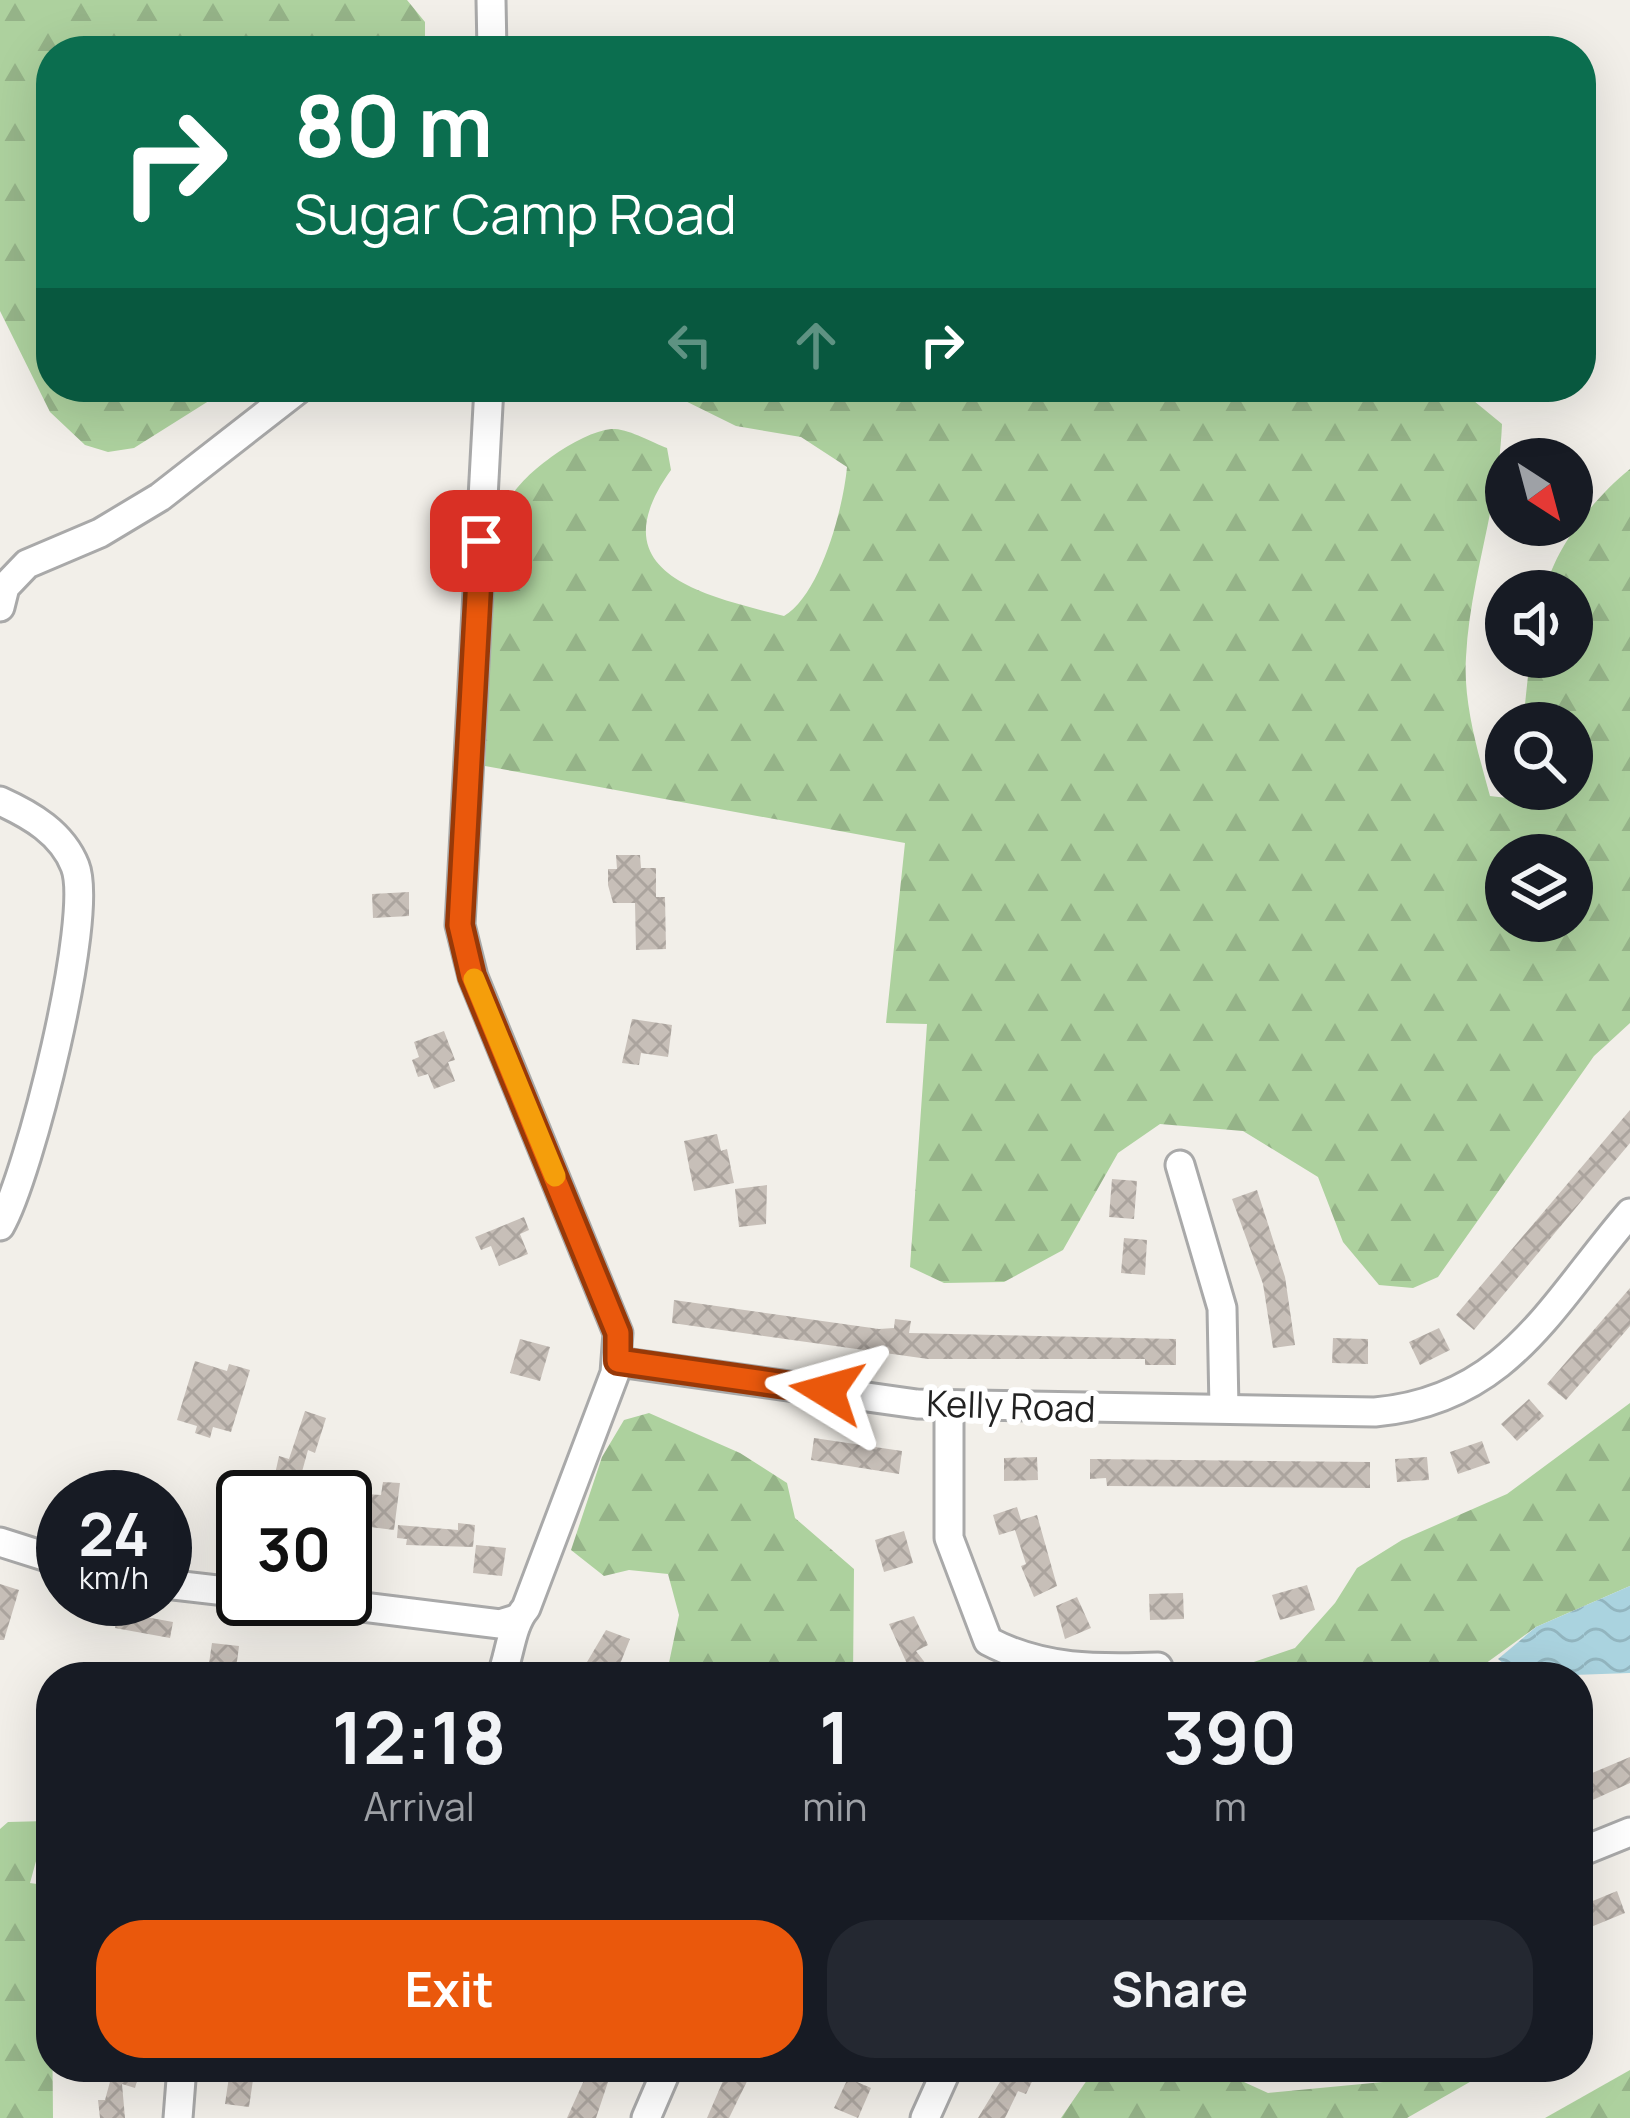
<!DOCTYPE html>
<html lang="en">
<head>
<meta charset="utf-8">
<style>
  :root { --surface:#171b24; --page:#242831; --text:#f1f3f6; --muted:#9ea1a6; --accent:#ea580c }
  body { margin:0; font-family:Manrope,sans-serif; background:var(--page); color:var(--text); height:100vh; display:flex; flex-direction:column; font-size:45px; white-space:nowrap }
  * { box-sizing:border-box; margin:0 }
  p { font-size:39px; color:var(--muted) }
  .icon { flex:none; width:66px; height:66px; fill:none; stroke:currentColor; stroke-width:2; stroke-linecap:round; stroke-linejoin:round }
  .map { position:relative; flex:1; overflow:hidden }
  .drawer { position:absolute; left:36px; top:1662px; width:1557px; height:420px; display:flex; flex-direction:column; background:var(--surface); border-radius:48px; box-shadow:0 12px 48px #0002 }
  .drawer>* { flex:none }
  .banner { position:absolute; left:36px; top:36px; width:1560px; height:366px; border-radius:48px; box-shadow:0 12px 48px #0002; background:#0b6e4f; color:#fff; overflow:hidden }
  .needle { width:78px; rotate:144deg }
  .fabs { position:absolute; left:1485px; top:438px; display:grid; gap:24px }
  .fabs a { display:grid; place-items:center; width:108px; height:108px; border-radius:50%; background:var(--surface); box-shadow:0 12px 48px #0002; font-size:60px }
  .speed { position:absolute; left:36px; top:1470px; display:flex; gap:24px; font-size:60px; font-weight:700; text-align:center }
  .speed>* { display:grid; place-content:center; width:156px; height:156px; border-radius:50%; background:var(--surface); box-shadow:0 12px 48px #0002; line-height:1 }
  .speed small { font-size:30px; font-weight:400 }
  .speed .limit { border:6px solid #111; border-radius:18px; background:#fff; color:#111 }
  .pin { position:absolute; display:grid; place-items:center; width:102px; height:102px; color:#fff; margin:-51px; border-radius:24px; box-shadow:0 6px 18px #0006 }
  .me { position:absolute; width:132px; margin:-66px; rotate:278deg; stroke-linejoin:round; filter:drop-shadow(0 0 9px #0008) }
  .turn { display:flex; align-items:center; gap:42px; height:252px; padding:0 60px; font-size:54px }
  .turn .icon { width:156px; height:156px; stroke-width:2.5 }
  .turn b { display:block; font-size:84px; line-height:102px }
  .lanes { display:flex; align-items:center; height:114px; padding:0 60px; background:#0003; justify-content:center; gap:60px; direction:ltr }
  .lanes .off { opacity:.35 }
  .eta { display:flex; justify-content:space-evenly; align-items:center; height:204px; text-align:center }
  .eta b { font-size:72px; font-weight:700; line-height:84px }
  .button { display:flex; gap:24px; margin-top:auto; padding:24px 60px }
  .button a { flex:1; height:138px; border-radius:48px; background:var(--accent); color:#fff; font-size:48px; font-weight:700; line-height:138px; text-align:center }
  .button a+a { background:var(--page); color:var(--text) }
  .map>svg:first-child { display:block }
  .forest { fill:url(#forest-firs); fill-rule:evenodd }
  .water { fill:url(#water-waves) }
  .building { fill:url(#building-cross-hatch) }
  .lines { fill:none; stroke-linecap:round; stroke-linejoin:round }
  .minor-casing { stroke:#a9a9a9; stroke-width:33 }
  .minor { stroke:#fff; stroke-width:27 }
  .route-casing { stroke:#983908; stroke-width:30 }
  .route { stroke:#ea580c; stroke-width:21 }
  .slow { stroke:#f59e0b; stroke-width:21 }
  .labels { text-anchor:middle; stroke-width:12; stroke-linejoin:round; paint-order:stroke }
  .street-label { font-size:36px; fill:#222; stroke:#fff }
</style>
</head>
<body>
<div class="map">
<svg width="1630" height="2118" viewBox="0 0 1630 2118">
  <defs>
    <pattern id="forest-firs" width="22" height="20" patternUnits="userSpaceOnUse" patternTransform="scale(3)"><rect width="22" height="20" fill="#add19e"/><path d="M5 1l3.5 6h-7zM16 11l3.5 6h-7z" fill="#95b388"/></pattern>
    <pattern id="water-waves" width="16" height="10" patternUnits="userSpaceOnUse" patternTransform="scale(3)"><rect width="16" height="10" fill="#aad3df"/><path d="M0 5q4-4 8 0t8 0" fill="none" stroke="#92b5bf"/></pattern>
    <pattern id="building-cross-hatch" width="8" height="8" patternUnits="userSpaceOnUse" patternTransform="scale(3)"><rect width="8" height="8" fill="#c7bfb8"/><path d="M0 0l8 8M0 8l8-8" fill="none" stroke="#aba49e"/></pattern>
  </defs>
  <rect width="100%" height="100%" fill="#f2efe9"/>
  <g class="forest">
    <polygon points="0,0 407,0 425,22 425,51 51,51 51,387 231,387 134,448 108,452 85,445 50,412 0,311"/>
    <path d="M657,387h800l45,37c-3,79 -32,155 -36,233 -3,46 12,95 24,139l26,3 5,-10h51v-66h-49l7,-66h42v-66h-27c10,-44 50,-94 85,-122v554l-36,33 -156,221 -25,11 -34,-3 -36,-43 -25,-65 -75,-46 -83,-7 -42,29 -55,97 -59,32 -60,1 -34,-16 17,-243 -41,-1 19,-180 -420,-77c5,-83 -1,-178 21,-259 9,-30 78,-79 109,-78 16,1 38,14 52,19l4,22c-74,103 31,125 113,146 36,-21 59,-106 63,-149l-46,-30 -65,-11zM1572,855v66h-66v-66z"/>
    <polygon points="1630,1403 1630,1586 1536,1627 1467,1677 1210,1677 1295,1648 1335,1603 1357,1568 1402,1540 1507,1494"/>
    <polygon points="649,1413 740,1453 787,1483 795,1518 854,1569 853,1677 666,1677 679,1615 668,1574 629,1570 604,1576 571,1550 602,1457 624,1420"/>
    <polygon points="47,1821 30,1883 51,1886 53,2118 0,2118 0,1829 8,1822"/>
    <polygon points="1096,2067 1211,2067 1268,2093 1383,2082 1406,2067 1496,2067 1407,2118 1061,2118"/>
    <polygon points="1630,2070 1630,2118 1545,2118"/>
  </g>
  <polygon class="water" points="1630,1586 1630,1673 1520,1677 1498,1659 1536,1627"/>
  <g class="building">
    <polygon points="616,855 640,855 641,868 656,868 656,897 665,897 666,949 636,950 635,903 613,903 608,885 608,869 617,869"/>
    <polygon points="409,892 409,916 373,918 372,894"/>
    <polygon points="632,1019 672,1025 668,1057 641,1053 639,1065 622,1063"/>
    <polygon points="444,1031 455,1060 448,1062 455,1081 434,1089 428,1074 418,1077 412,1060 419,1057 414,1042"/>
    <polygon points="1630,1110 1630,1143 1474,1330 1456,1315"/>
    <polygon points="717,1134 721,1151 727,1149 734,1183 694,1191 684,1141"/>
    <polygon points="1112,1179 1137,1181 1134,1219 1109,1217"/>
    <polygon points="767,1185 766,1224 739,1227 735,1189"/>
    <polygon points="1257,1190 1285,1277 1295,1345 1273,1348 1263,1284 1232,1199"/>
    <polygon points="524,1217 529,1230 520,1234 528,1254 499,1266 491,1246 481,1250 475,1237"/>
    <polygon points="1124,1238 1147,1240 1145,1275 1121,1273"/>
    <polygon points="1630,1288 1630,1326 1566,1400 1547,1384"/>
    <polygon points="674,1300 879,1329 894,1328 895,1319 911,1321 909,1333 1176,1339 1176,1365 1145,1365 1145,1359 928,1359 672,1323"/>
    <polygon points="1439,1328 1450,1350 1420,1365 1409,1342"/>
    <polygon points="1333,1338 1368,1339 1368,1364 1332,1363"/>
    <polygon points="520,1339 550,1347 540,1381 510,1373"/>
    <polygon points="195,1361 227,1371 229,1364 250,1370 231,1432 213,1427 210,1438 195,1433 197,1426 177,1420"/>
    <polygon points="1529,1399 1544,1416 1517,1441 1501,1424"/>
    <polygon points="305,1411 326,1418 315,1453 308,1450 295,1497 270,1497 279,1456 289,1459"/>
    <polygon points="814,1438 902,1451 899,1474 811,1460"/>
    <polygon points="1482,1441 1490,1463 1458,1474 1450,1452"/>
    <polygon points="1037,1457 1038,1480 1004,1481 1004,1458"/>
    <polygon points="1427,1457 1429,1480 1397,1482 1395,1459"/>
    <polygon points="1090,1459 1370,1462 1370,1488 1107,1486 1106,1478 1090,1479"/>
    <polygon points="383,1482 400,1483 394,1530 362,1526 366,1494 381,1495"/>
    <polygon points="1017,1507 1021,1520 1037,1515 1057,1586 1034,1597 1021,1566 1026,1564 1015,1530 999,1535 993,1515"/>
    <polygon points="458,1523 475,1525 473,1547 406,1545 407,1539 397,1538 398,1525 458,1530"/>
    <polygon points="904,1531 913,1563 884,1572 875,1540"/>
    <polygon points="476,1545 506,1548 502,1576 473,1573"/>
    <polygon points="0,1584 19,1590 4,1640 0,1640"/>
    <polygon points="1307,1585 1315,1610 1280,1620 1272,1595"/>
    <polygon points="1183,1593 1184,1619 1150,1620 1149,1594"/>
    <polygon points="1077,1597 1091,1628 1065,1639 1056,1606"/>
    <polygon points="118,1612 173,1622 170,1638 115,1628"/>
    <polygon points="914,1616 928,1645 916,1651 936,1677 913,1677 889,1624"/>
    <polygon points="606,1630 630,1639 616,1674 587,1662"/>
    <polygon points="212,1643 239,1646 235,1677 207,1677"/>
    <polygon points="1630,1757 1630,1783 1586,1803 1578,1779"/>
    <polygon points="1617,1891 1625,1913 1586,1929 1578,1907"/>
    <polygon points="114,2067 141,2067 135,2088 122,2084 125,2118 100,2118 98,2100 105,2100"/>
    <polygon points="590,2067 613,2067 596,2118 567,2118"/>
    <polygon points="729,2067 754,2067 729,2118 707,2118"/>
    <polygon points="1009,2067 1039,2067 1026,2094 1018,2091 1005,2118 978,2118"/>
    <polygon points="230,2070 254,2073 249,2107 225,2104"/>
    <polygon points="848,2078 871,2088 858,2118 834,2108"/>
  </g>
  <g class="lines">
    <defs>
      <g id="minor">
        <polyline points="491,0 492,51"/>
        <path d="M489,387l-29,538 13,52 145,356 -3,40 -89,235c-15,17 -16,47 -25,69"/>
        <polyline points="0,607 5,587 27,564 100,533 160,497 301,387"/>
        <path d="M0,801c31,14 62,32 75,65 20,50 -46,311 -75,360"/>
        <polyline points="1180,1165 1222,1308 1224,1408"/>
        <path d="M618,1362l299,42 458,8c133,-12 175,-106 255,-199"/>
        <path d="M949,1406v132l39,103c55,29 109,28 170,26"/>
        <polyline points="0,1542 63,1562"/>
        <polyline points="165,1584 243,1593"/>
        <polyline points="298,1599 500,1624 516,1619"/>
        <polyline points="1578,1853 1630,1832"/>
        <polyline points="178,2118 182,2067"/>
        <polyline points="646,2118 668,2067"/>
        <polyline points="925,2118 948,2067"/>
      </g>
    </defs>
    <use href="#minor" class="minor-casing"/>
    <use href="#minor" class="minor"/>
  </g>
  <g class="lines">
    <defs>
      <polyline id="route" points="481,541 460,925 472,976 618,1333 618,1361 827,1391"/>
    </defs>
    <use href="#route" class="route-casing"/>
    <use href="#route" class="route"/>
    <polyline class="slow" points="474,979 555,1176"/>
  </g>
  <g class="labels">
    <g class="street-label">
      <text transform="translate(1011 1406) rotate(2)" y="13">Kelly Road</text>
    </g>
  </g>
</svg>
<div class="fabs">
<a><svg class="needle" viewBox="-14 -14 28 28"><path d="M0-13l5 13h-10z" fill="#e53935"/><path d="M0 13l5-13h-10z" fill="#9ea1a6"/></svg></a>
<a><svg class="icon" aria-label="sound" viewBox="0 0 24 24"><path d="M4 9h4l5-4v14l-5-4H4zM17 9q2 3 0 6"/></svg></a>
<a><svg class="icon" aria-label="search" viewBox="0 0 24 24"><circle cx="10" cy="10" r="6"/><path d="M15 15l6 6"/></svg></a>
<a><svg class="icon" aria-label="layers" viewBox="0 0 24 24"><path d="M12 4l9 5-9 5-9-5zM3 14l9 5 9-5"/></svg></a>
</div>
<div class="speed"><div>24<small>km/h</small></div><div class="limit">30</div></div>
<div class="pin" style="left:481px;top:541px;background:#d93025"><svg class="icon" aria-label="arrive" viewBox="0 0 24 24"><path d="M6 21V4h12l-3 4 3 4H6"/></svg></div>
<svg class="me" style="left:827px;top:1391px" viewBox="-20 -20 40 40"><path d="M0-17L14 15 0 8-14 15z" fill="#ea580c" stroke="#fff" stroke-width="4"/></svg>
<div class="banner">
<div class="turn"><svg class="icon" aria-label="right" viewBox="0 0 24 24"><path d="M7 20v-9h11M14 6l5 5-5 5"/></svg><div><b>80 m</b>Sugar Camp Road</div></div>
<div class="lanes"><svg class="icon off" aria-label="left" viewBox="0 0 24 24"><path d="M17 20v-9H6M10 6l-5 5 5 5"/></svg><svg class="icon off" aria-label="ahead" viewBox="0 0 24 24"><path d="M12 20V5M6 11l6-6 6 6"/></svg><svg class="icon" aria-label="right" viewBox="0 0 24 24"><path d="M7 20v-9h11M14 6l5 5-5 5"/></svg></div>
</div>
<section class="drawer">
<div class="eta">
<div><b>12:18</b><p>Arrival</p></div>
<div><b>1</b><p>min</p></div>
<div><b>390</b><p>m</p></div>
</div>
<div class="button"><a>Exit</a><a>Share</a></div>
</section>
</div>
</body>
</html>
